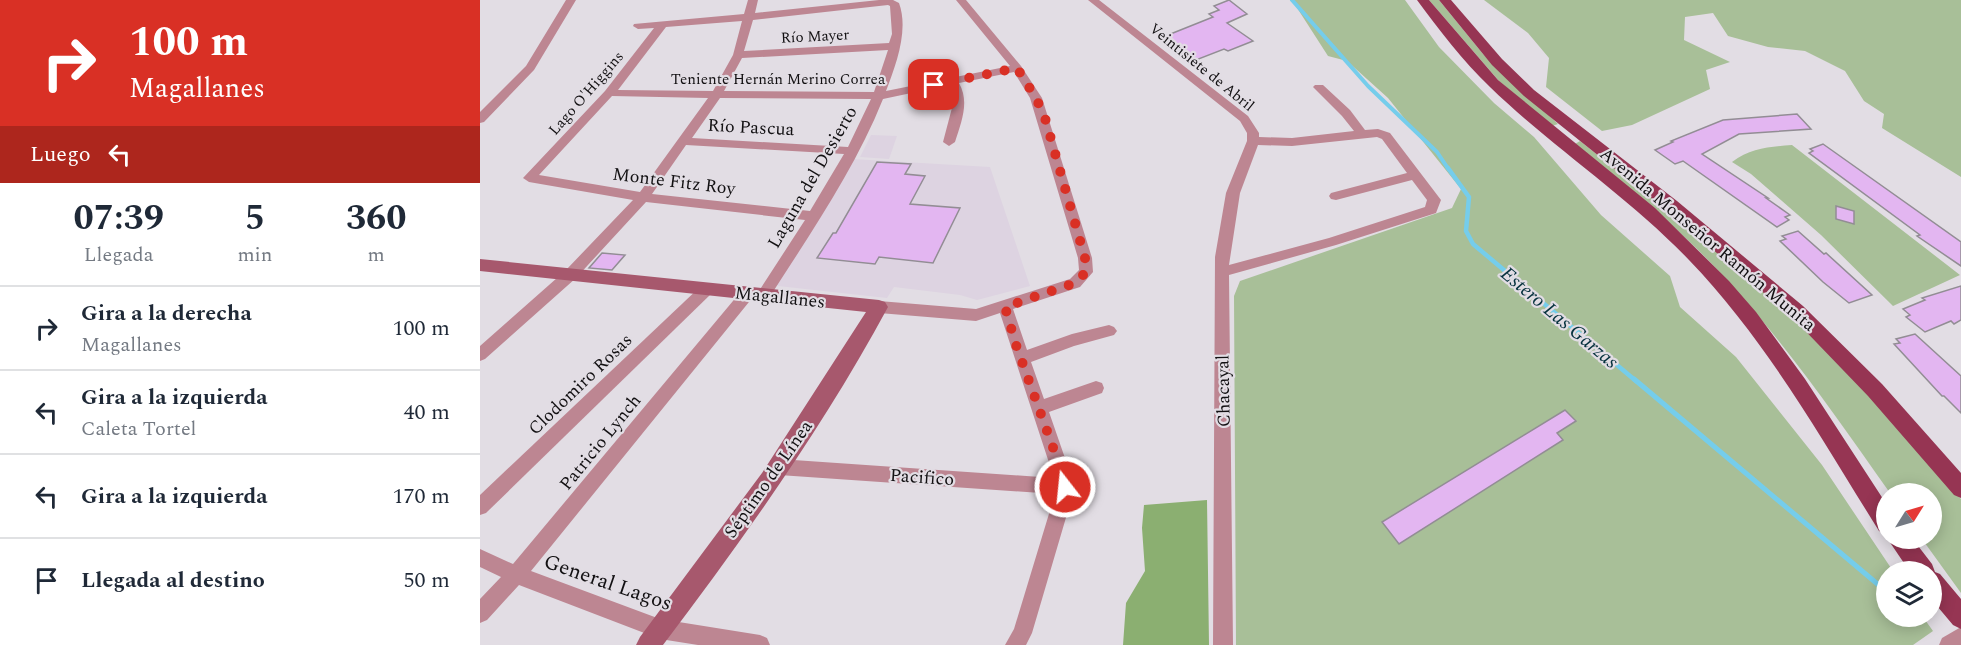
<!DOCTYPE html>
<html lang="es">
<head>
<meta charset="utf-8">
<style>
  :root { --surface:#fff; --page:#f2f2f3; --text:#1f2937; --muted:#747a83; --line:#e0e1e3 }
  body { margin:0; font-family:Spectral,serif; background:var(--page); color:var(--text); height:100vh; display:flex; flex-direction:column; font-size:22px; white-space:nowrap }
  * { box-sizing:border-box; margin:0 }
  p { font-size:20px; color:var(--muted) }
  .icon { flex:none; width:33px; height:33px; fill:none; stroke:currentColor; stroke-width:2; stroke-linecap:round; stroke-linejoin:round }
  .map { position:relative; flex:1; overflow:hidden }
  .drawer { display:flex; flex-direction:column; background:var(--surface); width:480px }
  .drawer>* { flex:none }
  .banner { background:#d93025; color:#fff; overflow:hidden }
  .needle { width:39px; rotate:53deg }
  .fabs { position:absolute; left:1396px; top:483px; display:grid; gap:12px }
  .fabs a { display:grid; place-items:center; width:66px; height:66px; border-radius:50%; background:var(--surface); box-shadow:0 3px 15px #0003; font-size:30px }
  .pin { position:absolute; display:grid; place-items:center; width:51px; height:51px; color:#fff; margin:-26px; border-radius:12px; box-shadow:0 3px 9px #0006 }
  .me { position:absolute; width:66px; margin:-33px; rotate:344deg; stroke-linejoin:round; filter:drop-shadow(0 0 4px #0008) }
  .turn { display:flex; align-items:center; gap:21px; height:126px; padding:0 30px; font-size:27px }
  .turn .icon { width:78px; height:78px; stroke-width:2.5 }
  .turn b { display:block; font-size:42px; line-height:51px }
  .then { display:flex; align-items:center; height:57px; padding:0 30px; background:#0003; gap:12px; font-size:22px }
  .eta { display:flex; justify-content:space-evenly; align-items:center; height:102px; text-align:center }
  .eta b { font-size:36px; font-weight:700; line-height:42px }
  ul { padding:0; list-style:none }
  li { display:flex; align-items:center; gap:18px; height:84px; padding:0 30px; border-top:2px solid var(--line) }
  li div { flex:1 }
  li b { display:block; font-size:22px }
  li em { font-style:normal }
  main { display:flex; flex:1; min-height:0 }
  .map>svg:first-child { display:block }
  .built { fill:#ddd3e1 }
  .green { fill:#a8bf98 }
  .forest { fill:#8baf71 }
  .lines { fill:none; stroke-linecap:round; stroke-linejoin:round }
  .stream-far2 { stroke:#75cdeb; stroke-width:4 }
  .stream-far1 { stroke:#75cdeb; stroke-width:4.5 }
  .stream { stroke:#75cdeb; stroke-width:5 }
  .building { fill:#e3b6f1; stroke:#928d94; stroke-width:1.5 }
  .street { fill:#bd8692; fill-rule:evenodd }
  .secondary { fill:#a7586d; fill-rule:evenodd }
  .primary { fill:#963553; fill-rule:evenodd }
  .route { stroke:#d93025; stroke-width:10; stroke-dasharray:0 18 }
  .labels { text-anchor:middle; stroke-width:4.5; stroke-linejoin:round; paint-order:stroke }
  .far-street-label { font-size:15px; fill:#121012; stroke:#e2dde4 }
  .street-label { font-size:18px; fill:#121012; stroke:#e2dde4 }
  .water-label { font-size:20px; font-style:italic; fill:#05313d; stroke:#e2dde4 }
  .near-street-label { font-size:21px; fill:#121012; stroke:#e2dde4 }
</style>
</head>
<body>
<main>
<section class="drawer">
<div class="banner">
<div class="turn"><svg class="icon" aria-label="right" viewBox="0 0 24 24"><path d="M7 20v-9h11M14 6l5 5-5 5"/></svg><div><b>100 m</b>Magallanes</div></div>
<div class="then">Luego<svg class="icon" aria-label="left" viewBox="0 0 24 24"><path d="M17 20v-9H6M10 6l-5 5 5 5"/></svg></div>
</div>
<div class="eta">
<div><b>07:39</b><p>Llegada</p></div>
<div><b>5</b><p>min</p></div>
<div><b>360</b><p>m</p></div>
</div>
<ul>
<li><svg class="icon" aria-label="right" viewBox="0 0 24 24"><path d="M7 20v-9h11M14 6l5 5-5 5"/></svg><div><b>Gira a la derecha</b><p>Magallanes</p></div><em>100 m</em></li>
<li><svg class="icon" aria-label="left" viewBox="0 0 24 24"><path d="M17 20v-9H6M10 6l-5 5 5 5"/></svg><div><b>Gira a la izquierda</b><p>Caleta Tortel</p></div><em>40 m</em></li>
<li><svg class="icon" aria-label="left" viewBox="0 0 24 24"><path d="M17 20v-9H6M10 6l-5 5 5 5"/></svg><div><b>Gira a la izquierda</b></div><em>170 m</em></li>
<li><svg class="icon" aria-label="arrive" viewBox="0 0 24 24"><path d="M6 21V4h12l-3 4 3 4H6"/></svg><div><b>Llegada al destino</b></div><em>50 m</em></li>
</ul>
</section>
<div class="map">
<svg width="1481" height="645" viewBox="0 0 1481 645">
  <rect width="100%" height="100%" fill="#e2dde4"/>
  <g class="built">
    <polygon points="391,135 417,136 409,159 380,157"/>
    <polygon points="372,159 510,167 550,286 497,300 480,295 414,287 407,298 298,286 295,281"/>
  </g>
  <g class="green">
    <polygon points="812,0 925,0 959,47 1014,103 1054,137 1121,215 1190,276 1200,307 1256,357 1342,465 1413,571 1407,572 1407,616 1443,617 1453,631 1433,645 756,645 754,296 760,281 972,208 981,189 908,98 867,61 848,56"/>
    <polygon points="949,0 959,0 1003,54 1078,124 1072,126 1019,81"/>
    <polygon points="1004,0 1481,0 1481,177 1402,128 1404,114 1384,101 1365,71 1325,51 1288,47 1248,36 1233,13 1205,17 1204,40 1250,62 1226,70 1230,89 1152,125 1122,131 1066,87 1069,58 1048,33"/>
    <path d="M1100,141l186,148 129,134 66,76v94l-39,-54 10,-1v-44l-42,-1c-60,-85 -119,-171 -194,-245 -38,-37 -81,-70 -121,-104z"/>
    <path d="M1312,145l168,130 -67,31 -72,-71 -70,-61 -19,-12c19,-14 37,-15 60,-17z"/>
  </g>
  <polygon class="forest" points="727,500 729,645 643,645 646,603 665,571 662,528 664,505"/>
  <g class="lines">
    <polyline class="stream-far2" points="812,0 888,86 957,152 969,170"/>
    <polyline class="stream-far1" points="968,168 989,197 986,231 993,244 1156,381"/>
    <polyline class="stream" points="1154,379 1407,592"/>
  </g>
  <g class="building">
    <polygon points="749,0 767,14 747,23 773,41 748,51 744,49 716,60 683,37 733,17 729,14 739,10 734,6"/>
    <polygon points="1317,114 1331,129 1259,134 1222,154 1288,198 1286,198 1310,215 1305,217 1309,220 1297,227 1203,161 1195,164 1175,150 1193,142 1191,141 1243,120"/>
    <polygon points="1343,144 1481,242 1481,266 1437,236 1440,235 1329,153 1333,151 1330,149"/>
    <polygon points="397,162 431,164 425,174 445,176 430,204 480,208 453,263 399,257 395,264 337,258 353,233 356,233"/>
    <polygon points="1356,206 1374,211 1374,224 1356,219"/>
    <polygon points="1318,231 1344,254 1346,253 1392,295 1369,303 1343,282 1300,241 1306,239 1302,236"/>
    <polygon points="122,253 145,255 132,270 109,268"/>
    <polygon points="1481,286 1481,320 1474,324 1471,321 1445,332 1426,317 1430,315 1423,309 1445,300 1442,298"/>
    <polygon points="1435,334 1481,376 1481,413 1464,396 1462,396 1414,344 1420,343 1416,339"/>
    <polygon points="1085,410 1096,421 1077,433 1083,440 919,544 902,522"/>
  </g>
  <g class="lines">
    <g class="street">
      <polygon points="86,0 96,0 54,70 4,122 0,123 0,112 46,66"/>
      <path d="M268,0h10l-3,13 124,-13h14l6,3c10,27 -3,62 -13,88l124,-25 -54,-66h10l55,66 21,32 50,160 1,14 -13,15 -67,22 14,41 45,-16 37,-9 5,2 3,4 -3,4 -40,11 -43,16 13,37 52,-18 6,2 2,5 -2,5 -53,19 26,75 -43,146 -6,12h-21l9,-16 41,-135 -276,-19 -6,-3 -3,-5 3,-5 6,-3 275,19 -54,-165 -24,8 -97,-8 -5,-2 -2,-4 2,-4 5,-2 97,8 94,-30 9,-9 -1,-12 -48,-160 -16,-26 -55,11c11,19 2,40 -4,59l-6,4 -6,-4 10,-38 -4,-19 -66,14c-28,70 -73,135 -114,199h-10l-2,-4 48,-74 -159,-18 -70,76 -91,81 -5,2v-15l86,-76 67,-70 -104,-18 -6,-4 82,-87 49,-63 -16,1 -5,-3 1,-2 110,-10zM408,5l2,1 2,28 -3,9 -145,8 9,-31zM262,21l-9,34 -20,36 -95,-1 48,-63zM408,50l-14,42 -150,-1 18,-33zM132,96l96,2 -68,94 -101,-17zM240,98l151,1 -23,48 -156,-9zM206,145l158,9 -34,57 -158,-17z"/>
      <path d="M608,0h11l149,116 11,17v4l33,1 62,-7 -12,-15 -29,-29 2,-2h8l27,25 15,20 13,-1 12,4 51,67 -5,13 -100,32 -107,30 4,370h-20l2,-388 11,-64 21,-52v-8l-7,-12zM897,137l5,2 25,34 -76,20 -2,3 2,3 5,1 76,-20 15,20 -2,7 -96,31 -100,27 11,-72 18,-48 34,1z"/>
      <polygon points="227,284 232,285 234,289 232,293 6,513 0,515 0,495 222,285"/>
      <polygon points="268,288 273,289 275,293 273,297 51,571 180,619 280,635 287,638 290,645 218,645 180,639 39,585 7,620 0,623 0,599 21,577 0,567 0,549 33,564 263,289"/>
      <polygon points="1481,627 1481,645 1459,645 1462,638"/>
    </g>
    <path class="secondary" d="M0,259l399,41 6,2 3,5c-64,119 -144,231 -225,338h-27l4,-8 122,-164 104,-161 -386,-41z"/>
    <g class="primary">
      <path d="M937,0h12l69,80 157,128 74,73 27,31 49,67 82,126v29l-8,-3c-58,-93 -113,-191 -190,-271 -61,-64 -136,-112 -199,-173 -27,-26 -51,-57 -73,-87z"/>
      <polygon points="959,0 971,0 1022,59 1054,90 1197,201 1323,306 1402,384 1481,473 1481,498 1474,495 1388,396 1311,316 1185,209 1044,96 1012,65"/>
      <polygon points="1407,538 1432,538 1452,564 1455,572 1460,574 1481,599 1481,629 1473,625 1452,600 1452,572 1430,572"/>
    </g>
  </g>
  <g class="lines">
    <polyline class="route" points="454,85 537,68 556,98 565,118 605,258 606,272 595,283 525,307 536,345 584,478 585,487"/>
  </g>
  <g class="labels">
    <g class="far-street-label">
      <text transform="translate(335 36) rotate(-3)" y="5">Río Mayer</text>
      <text transform="translate(722 67) rotate(39)" y="5">Veintisiete de Abril</text>
      <text x="298" y="84">Teniente Hernán Merino Correa</text>
      <text transform="translate(106 93) rotate(-49)" y="5">Lago O'Higgins</text>
    </g>
    <g class="street-label">
      <text transform="translate(271 127) rotate(3)" y="6">Río Pascua</text>
      <text transform="translate(332 177) rotate(-60)" y="6">Laguna del Desierto</text>
      <text transform="translate(194 181) rotate(7)" y="6">Monte Fitz Roy</text>
      <text transform="translate(1228 239) rotate(40)" y="6">Avenida Monseñor Ramón Munita</text>
      <text transform="translate(300 297) rotate(6)" y="6">Magallanes</text>
      <text transform="translate(100 384) rotate(-44)" y="6">Clodomiro Rosas</text>
      <text transform="translate(743 391) rotate(-91)" y="6">Chacayal</text>
      <text transform="translate(120 442) rotate(-51)" y="6">Patricio Lynch</text>
      <text transform="translate(442 477) rotate(4)" y="6">Pacifico</text>
      <text transform="translate(288 479) rotate(-55)" y="6">Séptimo de Línea</text>
    </g>
    <g class="water-label">
      <text transform="translate(1080 317) rotate(40)" y="7">Estero Las Garzas</text>
    </g>
    <g class="near-street-label">
      <text transform="translate(128 582) rotate(19)" y="7">General Lagos</text>
    </g>
  </g>
</svg>
<div class="fabs">
<a><svg class="needle" viewBox="-14 -14 28 28"><path d="M0-13l5 13h-10z" fill="#e53935"/><path d="M0 13l5-13h-10z" fill="#747a83"/></svg></a>
<a><svg class="icon" aria-label="layers" viewBox="0 0 24 24"><path d="M12 4l9 5-9 5-9-5zM3 14l9 5 9-5"/></svg></a>
</div>
<div class="pin" style="left:454px;top:85px;background:#d93025"><svg class="icon" aria-label="arrive" viewBox="0 0 24 24"><path d="M6 21V4h12l-3 4 3 4H6"/></svg></div>
<svg class="me" style="left:585px;top:487px" viewBox="-20 -20 40 40"><circle r="17" fill="#d93025" stroke="#fff" stroke-width="3"/><path d="M0-11L8 9 0 5-8 9z" fill="#fff"/></svg>
</div>
</main>
</body>
</html>
